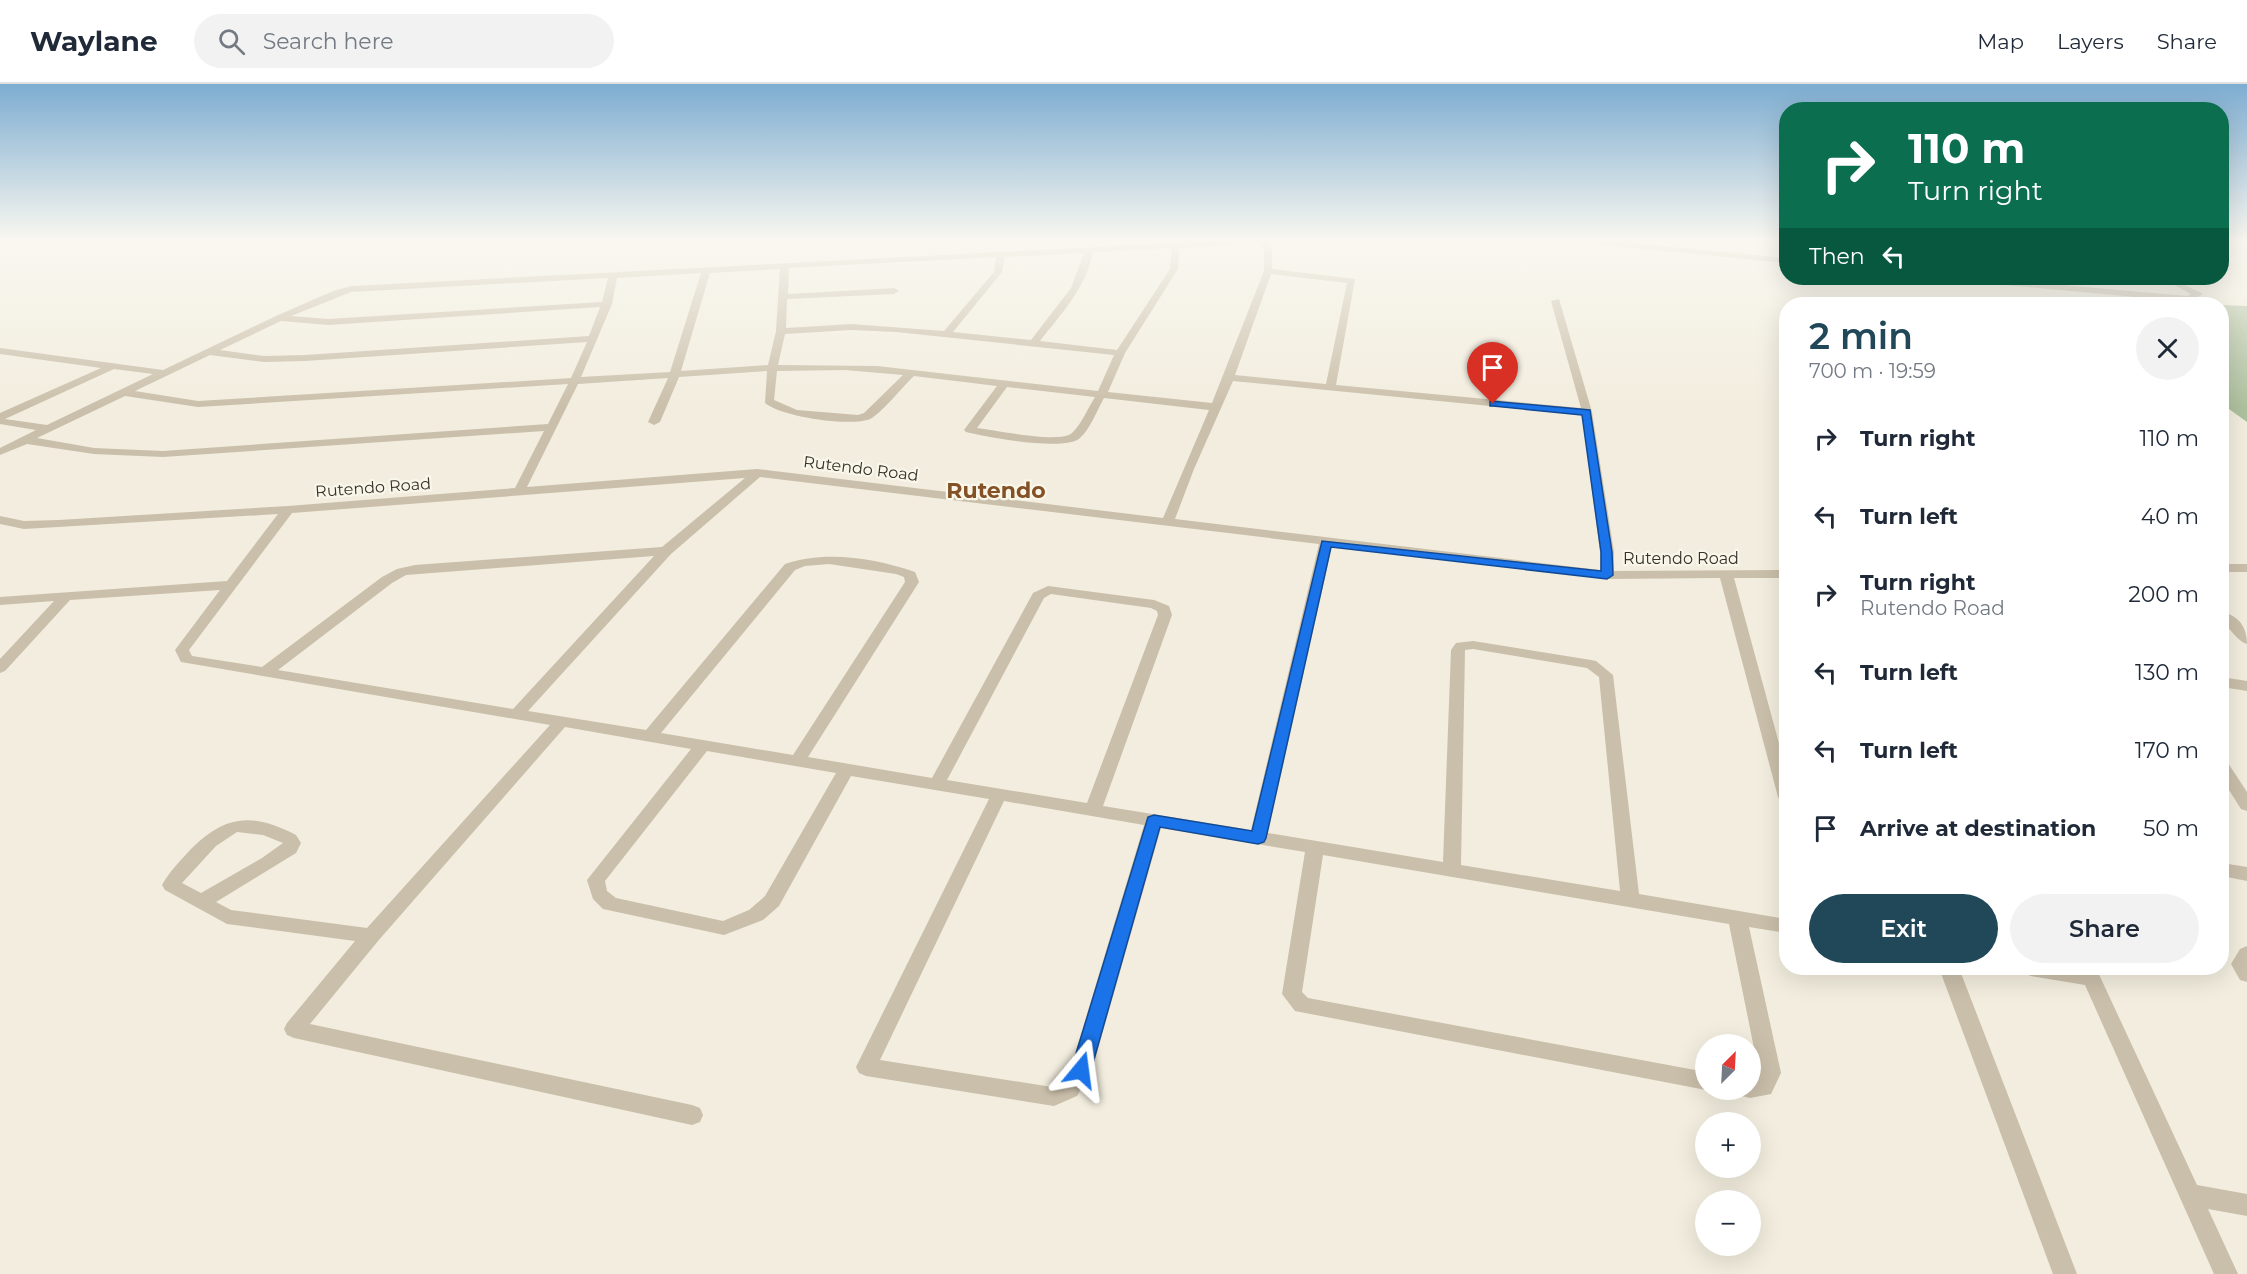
<!DOCTYPE html>
<html lang="en">
<head>
<meta charset="utf-8">
<style>
  :root { --surface:#fff; --page:#f2f2f3; --text:#1f2937; --muted:#747a83; --line:#e0e1e3; --accent:#204858 }
  body { margin:0; font-family:Montserrat,sans-serif; background:var(--page); color:var(--text); height:100vh; display:flex; flex-direction:column; font-size:22px; white-space:nowrap }
  * { box-sizing:border-box; margin:0 }
  p { font-size:20px; color:var(--muted) }
  .icon { flex:none; width:33px; height:33px; fill:none; stroke:currentColor; stroke-width:2; stroke-linecap:round; stroke-linejoin:round }
  .map { position:relative; flex:1; overflow:hidden }
  .drawer { position:absolute; left:1779px; top:213px; width:450px; height:678px; display:flex; flex-direction:column; background:var(--surface); border-radius:24px; box-shadow:0 6px 24px #0002 }
  .drawer>* { flex:none }
  .hud { position:absolute; left:1779px; top:18px; width:450px; height:183px; border-radius:24px; box-shadow:0 6px 24px #0002; background:#0b6e4f; color:#fff; overflow:hidden }
  .needle { width:39px; rotate:24deg }
  .tools { position:absolute; left:1695px; top:950px; display:grid; gap:12px }
  .tools a { display:grid; place-items:center; width:66px; height:66px; border-radius:50%; background:var(--surface); box-shadow:0 6px 24px #0002; font-size:30px }
  .pin { position:absolute; display:grid; place-items:center; width:51px; height:51px; color:#fff; margin:-62px -26px; border-radius:50% 50% 50% 0; rotate:-45deg; box-shadow:0 0 6px #0007 }
  .pin .icon { rotate:45deg }
  .me { position:absolute; width:66px; margin:-33px; rotate:16deg; stroke-linejoin:round; filter:drop-shadow(0 0 4px #0008) }
  .turn { display:flex; align-items:center; gap:21px; height:126px; padding:0 30px; font-size:27px }
  .turn .icon { width:78px; height:78px; stroke-width:2.5 }
  .turn b { display:block; font-size:42px; line-height:51px }
  .then { display:flex; align-items:center; height:57px; padding:0 30px; background:#0003; gap:12px; font-size:22px }
  .round { display:grid; place-items:center; flex:none; width:63px; height:63px; border-radius:32px; background:var(--page) }
  .overview { display:flex; align-items:center; justify-content:space-between; height:102px; padding:0 30px }
  h1 { font-size:36px; font-weight:600; line-height:45px; color:var(--accent) }
  .button { display:flex; gap:12px; margin-top:auto; padding:12px 30px }
  .button a { flex:1; height:69px; border-radius:36px; background:var(--accent); color:#fff; font-size:24px; font-weight:600; line-height:69px; text-align:center }
  .button a+a { background:var(--page); color:var(--text) }
  ul { padding:0; list-style:none }
  li { display:flex; align-items:center; gap:18px; height:78px; padding:0 30px }
  li div { flex:1 }
  li b { display:block; font-size:22px }
  li em { font-style:normal }
  header { display:flex; align-items:center; gap:36px; box-sizing:border-box; height:84px; padding:0 30px; background:var(--surface); border-bottom:2px solid var(--line) }
  header strong { font-size:28px }
  nav { display:flex; gap:33px; margin-inline-start:auto; font-size:21px }
  .search { width:420px; height:54px; background:var(--page); display:flex; align-items:center; gap:15px; box-sizing:border-box; padding:0 21px; border-radius:33px; color:var(--muted); font-size:22px }
  .map>svg:first-child { display:block }
  .green { fill:#aec19e }
  .lines { fill:none; stroke-linecap:round; stroke-linejoin:round }
  .minor { fill:#cabfaa; fill-rule:evenodd }
  .route { fill:#1a73e8; stroke:#114b97; stroke-width:1.5 }
  .labels { text-anchor:middle; stroke-width:4.5; stroke-linejoin:round; paint-order:stroke }
  .street-label { font-size:16px; fill:#373129; stroke:#f9f6ea }
  .district-label { font-size:22px; font-weight:bold; fill:#845025; stroke:#f9f6ea }
</style>
</head>
<body>
<header>
<strong>Waylane</strong>
<div class="search"><svg class="icon" aria-label="search" viewBox="0 0 24 24"><circle cx="10" cy="10" r="6"/><path d="M15 15l6 6"/></svg>Search here</div>
<nav><a>Map</a><a>Layers</a><a>Share</a></nav>
</header>
<div class="map">
<svg width="2247" height="1190" viewBox="0 0 2247 1190">
  <rect width="100%" height="100%" fill="#f2edde"/>
  <polygon class="green" points="2222,221 2247,222 2247,338 2222,320"/>
  <g class="lines">
    <g class="minor">
      <path d="M1211,157h55l6,10v18l83,10 -19,106 245,23 -30,-107 8,-2 33,113 22,140v19l172,-1v8h-52l52,191v34l-6,-2 -2,-4 -58,-219 -113,1 -275,-33 -64,287 175,29 8,-212 5,-7 17,-2 118,19 5,1 17,14 26,219 147,25v14l-37,-6 32,146 -10,21 -21,4 -8,-2 -3,-7h11v-9l6,-1 3,-6 -30,-149 -406,-69 -21,137 6,6 398,74v17h3l-3,1 -411,-79 -13,-17 23,-142 -144,-24 -69,242 -15,26 -23,10 -188,-30 -7,-3 -3,-6 133,-268 -138,-23 -72,130 -16,14 -39,15 -121,-26 -10,-10 -6,-19 104,-131 -126,-22 -187,214 -68,83 382,81 8,3 3,7 -3,7 -8,3 -398,-87 -7,-3 -3,-6 3,-6 68,-82 -128,-17 -62,-34 -3,-5c7,-13 19,-25 29,-36 35,-35 62,-36 105,-14l5,8 -5,10 -80,49 15,8 136,18 183,-203 -369,-63 -6,-12 45,-60 -150,10 -65,71 -5,2v-14l54,-58 -54,4v-8l227,-16 51,-67 -254,15 -24,-5v-8l24,5 35,-1 229,-14 227,-18 29,-57 -381,26 -69,-3 -67,-10 -27,11v-7l36,-18 -36,-6v-11l101,-45 -101,-14v-6l163,22 113,-54 57,-25 18,-5zM1259,159l5,8v20l-52,132 -104,-11 17,-39 53,-84 2,-21zM1172,164l-2,21 -53,81 -77,-9c21,-27 46,-53 53,-89zM1084,169l-13,35 -40,52 -78,-8 49,-60 3,-15zM996,173l-2,15 -50,59 -93,-7 -65,4 1,-29 107,-5 5,-3 -5,-3 -106,6 1,-26zM780,185l-4,62 -8,34 -87,6 29,-98zM701,189l-31,99 -89,5 31,-73 5,-26zM1271,190l76,9 -21,101 -91,-9zM608,194l-6,24 -274,17 -37,-3 60,-24zM600,223l-11,29 -284,19 -41,1 -44,-6 61,-29 47,4zM851,246l45,2 218,23 -16,36 -221,-25 -99,-1 7,-31zM587,258l-16,36 -373,23 -63,-10 75,-36 54,7 41,-1zM114,285l39,5 -106,51 -42,-6zM845,286l58,5 -39,38 -6,2 -61,-5 -23,-10 3,-29zM767,287l-2,32c17,14 85,24 105,16 10,-4 34,-34 44,-43l83,10 -33,44 2,2c21,5 99,20 114,6 11,-10 17,-28 24,-40l105,12 -46,108 -406,-49 -230,18 51,-103 90,-6 -20,44 6,3 6,-3 19,-45zM1233,297l349,34 18,137v18l-425,-51 19,-50zM568,300l-20,40 -385,27 -69,-3 -57,-10 88,-42 73,11zM1007,303l88,10c-7,11 -14,28 -23,36 -12,11 -77,-3 -95,-5zM760,393l559,67 -68,286 -148,-24 69,-191 -3,-9 -15,-6 -106,-14 -15,7 -101,185 -124,-21 111,-175 -4,-10c-40,-14 -90,-22 -130,-8l-139,166 -118,-19 143,-157zM745,394l-83,69 -247,18 -18,4 -15,8 -120,90 -70,-11 -3,-6 103,-137zM654,472l-141,153 -235,-39 114,-87 14,-8zM829,480l67,10 8,3 1,5 -112,173 -132,-22 134,-163 10,-4zM1051,510l100,14 6,3 1,4 -71,188 -140,-23 97,-182zM1473,565l114,19 12,9 21,214 -159,-26 4,-215zM707,667l129,22 -71,123 -16,14 -26,11 -107,-23 -9,-7 -2,-10zM1004,717l140,24 -73,242 -10,15 -9,5 -172,-27zM237,748l26,3 20,8 -21,15 -61,35 -19,-10 34,-37z"/>
      <polygon points="1579,157 1609,157 1786,174 1786,179 1583,159"/>
      <polygon points="1957,194 1984,194 2187,212 2191,210 2161,194 2171,194 2203,210 2189,218 1961,197"/>
      <rect x="2222" y="480" width="25" height="8"/>
      <path d="M2222,528c18,4 25,16 25,32 -9,-2 -17,-16 -25,-22z"/>
      <polygon points="2222,593 2247,597 2247,607 2222,603"/>
      <polygon points="2222,678 2228,679 2247,708 2247,727 2241,725 2222,695"/>
      <polygon points="2222,779 2247,783 2247,797 2222,792"/>
      <polygon points="2247,862 2247,898 2240,896 2231,880 2240,865"/>
      <polygon points="1939,884 1959,884 2077,1190 2053,1190"/>
      <polygon points="2022,884 2096,884 2197,1101 2247,1110 2247,1132 2208,1125 2238,1190 2214,1190 2085,901 2031,892 2024,889"/>
    </g>
  </g>
  <linearGradient id="sky" x2="0" y2="1"><stop stop-color="#7dadd1"/><stop offset="0.48" stop-color="#f9f7f0"/><stop offset="1" stop-color="#f9f7f0" stop-opacity="0"/></linearGradient>
  <rect width="2247" height="324" fill="url(#sky)"/>
  <polygon class="route" points="1490,317 1590,326 1612,468 1613,491 1607,495 1331,463 1266,754 1264,758 1258,760 1160,743 1091,986 1088,992 1081,994 1074,992 1071,986 1148,733 1154,731 1252,747 1322,457 1601,487 1601,468 1582,331 1493,322 1490,322"/>
  <g class="labels">
    <g class="street-label">
      <text transform="translate(861 384) rotate(7)" y="6">Rutendo Road</text>
      <text transform="translate(373 403) rotate(-4)" y="6">Rutendo Road</text>
      <text x="1681" y="480">Rutendo Road</text>
    </g>
    <g class="district-label">
      <text x="996" y="414">Rutendo</text>
    </g>
  </g>
</svg>
<div class="tools">
<a><svg class="needle" viewBox="-14 -14 28 28"><path d="M0-13l5 13h-10z" fill="#e53935"/><path d="M0 13l5-13h-10z" fill="#747a83"/></svg></a>
<a>+</a>
<a>−</a>
</div>
<div class="pin" style="left:1493px;top:320px;background:#d93025"><svg class="icon" aria-label="arrive" viewBox="0 0 24 24"><path d="M6 21V4h12l-3 4 3 4H6"/></svg></div>
<svg class="me" style="left:1081px;top:986px" viewBox="-20 -20 40 40"><path d="M0-17L14 15 0 8-14 15z" fill="#1a73e8" stroke="#fff" stroke-width="4"/></svg>
<div class="hud">
<div class="turn"><svg class="icon" aria-label="right" viewBox="0 0 24 24"><path d="M7 20v-9h11M14 6l5 5-5 5"/></svg><div><b>110 m</b>Turn right</div></div>
<div class="then">Then<svg class="icon" aria-label="left" viewBox="0 0 24 24"><path d="M17 20v-9H6M10 6l-5 5 5 5"/></svg></div>
</div>
<section class="drawer">
<div class="overview"><div><h1>2 min</h1><p>700 m · 19:59</p></div><a class="round"><svg class="icon" aria-label="close" viewBox="0 0 24 24"><path d="M6 6l12 12M18 6L6 18"/></svg></a></div>
<ul>
<li><svg class="icon" aria-label="right" viewBox="0 0 24 24"><path d="M7 20v-9h11M14 6l5 5-5 5"/></svg><div><b>Turn right</b></div><em>110 m</em></li>
<li><svg class="icon" aria-label="left" viewBox="0 0 24 24"><path d="M17 20v-9H6M10 6l-5 5 5 5"/></svg><div><b>Turn left</b></div><em>40 m</em></li>
<li><svg class="icon" aria-label="right" viewBox="0 0 24 24"><path d="M7 20v-9h11M14 6l5 5-5 5"/></svg><div><b>Turn right</b><p>Rutendo Road</p></div><em>200 m</em></li>
<li><svg class="icon" aria-label="left" viewBox="0 0 24 24"><path d="M17 20v-9H6M10 6l-5 5 5 5"/></svg><div><b>Turn left</b></div><em>130 m</em></li>
<li><svg class="icon" aria-label="left" viewBox="0 0 24 24"><path d="M17 20v-9H6M10 6l-5 5 5 5"/></svg><div><b>Turn left</b></div><em>170 m</em></li>
<li><svg class="icon" aria-label="arrive" viewBox="0 0 24 24"><path d="M6 21V4h12l-3 4 3 4H6"/></svg><div><b>Arrive at destination</b></div><em>50 m</em></li>
</ul>
<div class="button"><a>Exit</a><a>Share</a></div>
</section>
</div>
</body>
</html>
